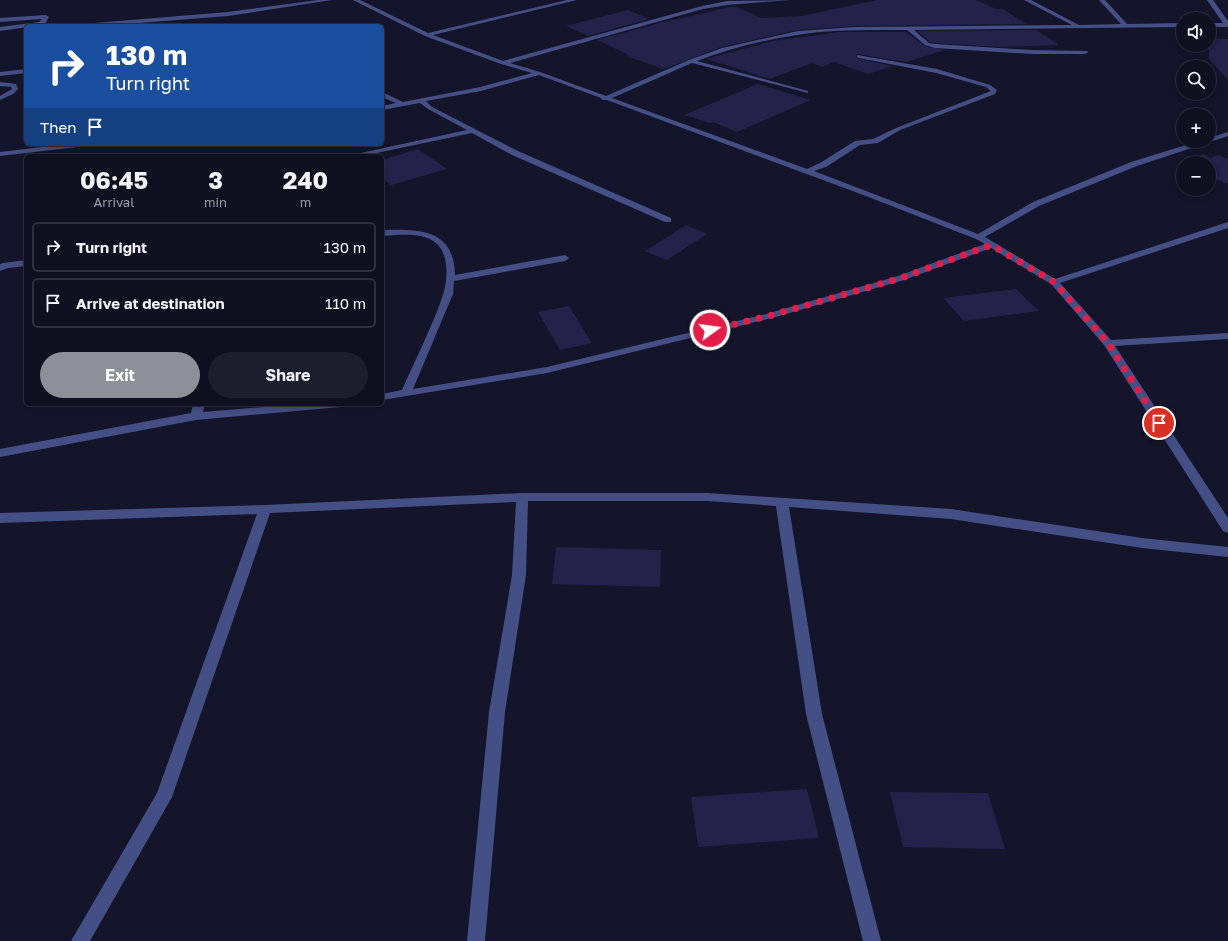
<!DOCTYPE html>
<html lang="en">
<head>
<meta charset="utf-8">
<style>
  :root { --surface:#0f1020; --page:#1d1e2d; --text:#f1f3f6; --muted:#9b9da5; --line:#2f303e; --accent:#8c9099 }
  body { margin:0; font-family:"Golos Text",sans-serif; background:var(--page); color:var(--text); height:100vh; display:flex; flex-direction:column; font-size:15px; white-space:nowrap }
  * { box-sizing:border-box; margin:0 }
  p { font-size:13px; color:var(--muted) }
  .icon { flex:none; width:22px; height:22px; fill:none; stroke:currentColor; stroke-width:2; stroke-linecap:round; stroke-linejoin:round }
  .map { position:relative; flex:1; overflow:hidden }
  .drawer { position:absolute; left:24px; top:154px; width:360px; height:252px; display:flex; flex-direction:column; background:var(--surface); border-radius:6px; box-shadow:0 2px 6px #0003,0 0 0 1px var(--line) }
  .drawer>* { flex:none }
  .hud { position:absolute; left:24px; top:24px; width:360px; height:122px; border-radius:6px; box-shadow:0 2px 6px #0003,0 0 0 1px var(--line); background:#1a4fa0; color:#fff; overflow:hidden }
  .controls { position:absolute; left:1176px; top:12px; display:grid; gap:8px }
  .controls a { display:grid; place-items:center; width:40px; height:40px; border-radius:50%; background:var(--surface); box-shadow:0 2px 6px #0003,0 0 0 1px var(--line); font-size:20px }
  .pin { position:absolute; display:grid; place-items:center; width:34px; height:34px; color:#fff; margin:-17px; border:2px solid #fff; border-radius:50%; box-shadow:0 1px 4px #0007 }
  .me { position:absolute; width:44px; margin:-22px; rotate:76deg; stroke-linejoin:round; filter:drop-shadow(0 0 3px #0008) }
  .turn { display:flex; align-items:center; gap:14px; height:84px; padding:0 16px; font-size:18px }
  .turn .icon { width:52px; height:52px; stroke-width:2.5 }
  .turn b { display:block; font-size:28px; line-height:34px }
  .then { display:flex; align-items:center; height:38px; padding:0 16px; background:#0003; gap:8px; font-size:15px }
  .eta { display:flex; justify-content:space-evenly; align-items:center; height:68px; text-align:center }
  .eta b { font-size:24px; font-weight:700; line-height:28px }
  .action { display:flex; gap:8px; margin-top:auto; padding:8px 16px }
  .action a { flex:1; height:46px; border-radius:24px; background:var(--accent); color:#fff; font-size:16px; font-weight:700; line-height:46px; text-align:center }
  .action a+a { background:var(--page); color:var(--text) }
  ul { padding:0; list-style:none }
  li { display:flex; align-items:center; gap:12px; height:50px; margin:0 8px 6px; padding:0 8px; border:2px solid var(--line); border-radius:6px }
  li div { flex:1 }
  li b { display:block; font-size:15px }
  li em { font-style:normal }
  .map>svg:first-child { display:block }
  .building { fill:#22224a }
  .lines { fill:none; stroke-linecap:round; stroke-linejoin:round }
  .minor { fill:#444f85; fill-rule:evenodd }
  .route { stroke:#e11d48; stroke-width:7; stroke-dasharray:0 12.6 }
</style>
</head>
<body>
<div class="map">
<svg width="1228" height="941" viewBox="0 0 1228 941">
  <rect width="100%" height="100%" fill="#14152b"/>
  <g class="building">
    <polygon points="877,0 976,0 996,9 1003,9 1026,24 855,26 798,30 721,47 664,69 626,56 629,55 597,40 663,22 731,7 737,7 762,18 802,16"/>
    <polygon points="628,10 649,19 588,36 566,26"/>
    <polygon points="1036,30 1059,45 999,47 935,43 930,42 918,31"/>
    <polygon points="838,32 906,32 925,46 945,50 906,62 857,54 856,57 858,59 893,66 868,74 834,62 822,67 812,63 770,79 706,59 772,41"/>
    <polygon points="1209,38 1228,39 1228,80 1209,59"/>
    <polygon points="758,84 811,100 737,132 713,122 710,123 684,115"/>
    <polygon points="418,149 447,169 391,185 382,178 382,160"/>
    <polygon points="1204,154 1210,158 1218,155 1228,159 1228,184 1209,176 1209,163 1183,163 1183,166 1177,164"/>
    <polygon points="686,225 707,234 667,260 645,251"/>
    <polygon points="1016,289 1039,311 964,321 943,298"/>
    <polygon points="569,306 592,343 560,350 538,312"/>
    <polygon points="556,547 661,550 660,587 552,584"/>
    <polygon points="807,789 819,838 698,847 691,797"/>
    <polygon points="890,792 988,793 1005,849 903,847"/>
  </g>
  <g class="lines">
    <g class="minor">
      <polygon points="318,0 332,0 228,16 102,26 79,26 82,24 228,12"/>
      <path d="M353,0h7l68,33 139,-33h10l-144,35 70,26 199,-55 25,-5 63,-1 -63,5 -24,4 -193,54 30,9 66,24 83,-36 33,-12 76,-17 57,-4 217,-2 -48,-25h7l48,25 42,-1 -22,-24h6l22,24 56,-1v4l-269,3 15,13 6,1 96,6 56,1 1,1 -3,2h-54l-96,-6 -10,-3 -18,-15c-36,0 -74,-1 -110,5 -34,5 -68,14 -100,26l111,30v2l-116,-30 -80,35 195,71 13,-6 35,-22 18,-2 23,-11 95,-37 -5,-4 -50,-14 -77,-15 -2,-1v-2l80,14 53,16 7,5 -2,4 -95,36 -22,13 -18,2 -34,22 -12,4 164,63 55,-32 98,-40 68,-21h10v-3l19,-6v4l-91,30 -98,40 -54,31 70,42 173,-57v6l-168,55 51,57 117,-7v6l-113,7 113,172v15l-5,-2 -119,-186 -53,-61 -60,-36 -87,32 -132,38 -225,55 -165,27v-6l20,-4c13,-30 31,-65 41,-95 5,-16 6,-41 -7,-52 -14,-11 -37,-8 -54,-7v-6c38,-1 72,-1 73,45l110,-20 4,3 -4,3 -111,20 -1,13 -40,95 134,-22 219,-53 132,-38 87,-32 -9,-5 -110,-43 -259,-96h-5l-1,-2 -62,-23 -58,16 -55,10 6,6 86,44 153,67v4h-6l-153,-67 -40,-22 -110,23h-15l120,-26 -39,-21 -8,-6 -38,7v-4l14,-3 -14,-6v-5l21,10 77,-15 52,-14 -31,-9 -76,-28z"/>
      <polygon points="1207,0 1213,0 1228,21 1228,27 1209,27 1209,23 1223,23"/>
      <polygon points="46,15 49,17 45,24 42,25 0,31 0,27 39,22 42,19 0,22 0,18"/>
      <polygon points="26,69 26,73 0,76 0,72"/>
      <polygon points="0,82 16,84 18,89 13,94 0,100 0,96 12,89 11,87 0,86"/>
      <polygon points="67,144 90,144 86,146 0,156 0,152"/>
      <polygon points="26,260 26,266 8,268 0,271 0,264 3,263"/>
      <polygon points="193,404 205,404 203,412 299,404 347,404 341,407 196,420 0,457 0,449 191,413"/>
      <polygon points="522,493 708,493 951,509 1142,538 1228,547 1228,557 1142,548 951,519 789,507 822,714 881,941 863,941 806,714 776,506 708,501 528,501 526,575 505,712 485,941 467,941 489,712 512,575 516,502 270,513 172,797 90,941 71,941 157,793 257,514 0,523 0,513 265,505"/>
    </g>
  </g>
  <g class="lines">
    <polyline class="route" points="710,330 769,316 901,278 991,245 1054,282 1108,343 1159,423"/>
  </g>
</svg>
<div class="controls">
<a><svg class="icon" aria-label="sound" viewBox="0 0 24 24"><path d="M4 9h4l5-4v14l-5-4H4zM17 9q2 3 0 6"/></svg></a>
<a><svg class="icon" aria-label="search" viewBox="0 0 24 24"><circle cx="10" cy="10" r="6"/><path d="M15 15l6 6"/></svg></a>
<a>+</a>
<a>−</a>
</div>
<div class="pin" style="left:1159px;top:423px;background:#d93025"><svg class="icon" aria-label="arrive" viewBox="0 0 24 24"><path d="M6 21V4h12l-3 4 3 4H6"/></svg></div>
<svg class="me" style="left:710px;top:330px" viewBox="-20 -20 40 40"><circle r="17" fill="#e11d48" stroke="#fff" stroke-width="3"/><path d="M0-11L8 9 0 5-8 9z" fill="#fff"/></svg>
<div class="hud">
<div class="turn"><svg class="icon" aria-label="right" viewBox="0 0 24 24"><path d="M7 20v-9h11M14 6l5 5-5 5"/></svg><div><b>130 m</b>Turn right</div></div>
<div class="then">Then<svg class="icon" aria-label="arrive" viewBox="0 0 24 24"><path d="M6 21V4h12l-3 4 3 4H6"/></svg></div>
</div>
<section class="drawer">
<div class="eta">
<div><b>06:45</b><p>Arrival</p></div>
<div><b>3</b><p>min</p></div>
<div><b>240</b><p>m</p></div>
</div>
<ul>
<li><svg class="icon" aria-label="right" viewBox="0 0 24 24"><path d="M7 20v-9h11M14 6l5 5-5 5"/></svg><div><b>Turn right</b></div><em>130 m</em></li>
<li><svg class="icon" aria-label="arrive" viewBox="0 0 24 24"><path d="M6 21V4h12l-3 4 3 4H6"/></svg><div><b>Arrive at destination</b></div><em>110 m</em></li>
</ul>
<div class="action"><a>Exit</a><a>Share</a></div>
</section>
</div>
</body>
</html>
